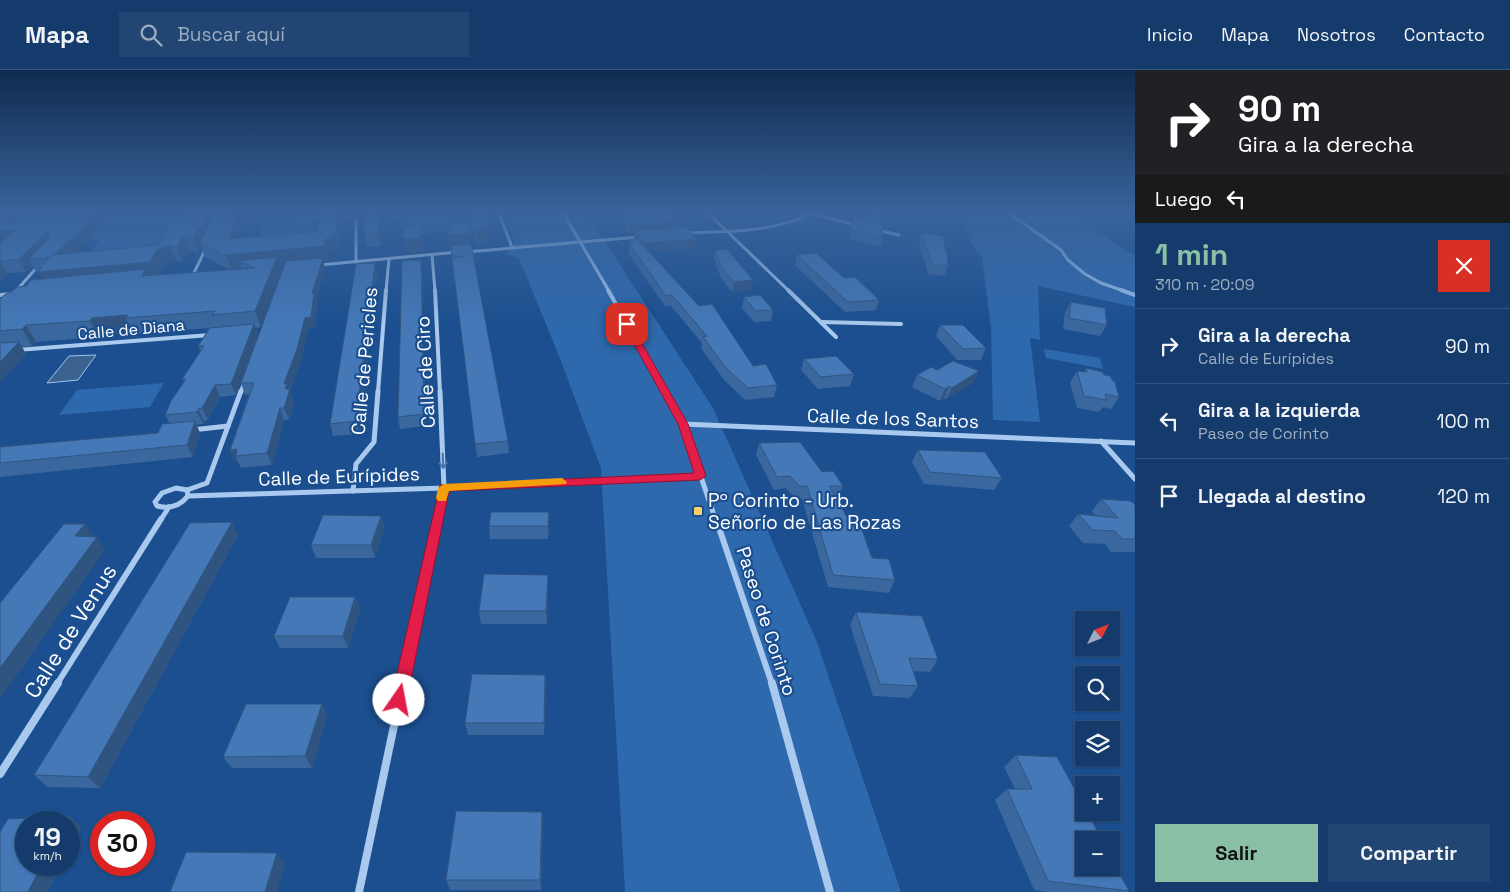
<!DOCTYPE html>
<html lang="es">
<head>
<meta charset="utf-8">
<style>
  :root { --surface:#143b6b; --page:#214673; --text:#f1f3f6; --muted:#9dadc1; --line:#33557e; --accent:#8abfa5 }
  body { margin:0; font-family:"Space Grotesk",sans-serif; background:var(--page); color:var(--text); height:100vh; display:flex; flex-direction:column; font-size:19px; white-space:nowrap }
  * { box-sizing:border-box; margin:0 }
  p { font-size:16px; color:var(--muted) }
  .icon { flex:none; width:28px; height:28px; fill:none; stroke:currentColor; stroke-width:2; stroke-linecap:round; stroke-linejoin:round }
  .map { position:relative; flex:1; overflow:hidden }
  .sheet { display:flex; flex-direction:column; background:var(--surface); width:375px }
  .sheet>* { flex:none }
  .banner { background:#202124; color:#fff; overflow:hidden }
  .needle { width:32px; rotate:48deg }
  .controls { position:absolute; left:1075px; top:541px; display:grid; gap:10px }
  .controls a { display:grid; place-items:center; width:45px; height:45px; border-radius:0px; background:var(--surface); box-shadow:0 1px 4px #0004,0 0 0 1px var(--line); font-size:25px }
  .speed { position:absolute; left:15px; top:741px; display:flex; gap:10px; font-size:25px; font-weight:700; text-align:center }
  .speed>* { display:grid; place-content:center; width:65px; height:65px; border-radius:50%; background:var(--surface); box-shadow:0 1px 4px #0004,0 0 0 1px var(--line); line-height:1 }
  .speed small { font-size:12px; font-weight:400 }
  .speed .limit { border:8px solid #d22; background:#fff; color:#111 }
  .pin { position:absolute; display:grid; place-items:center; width:42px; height:42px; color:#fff; margin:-21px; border-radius:10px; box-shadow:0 2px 8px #0006 }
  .me { position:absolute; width:55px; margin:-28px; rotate:12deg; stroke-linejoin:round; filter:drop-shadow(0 0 4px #0008) }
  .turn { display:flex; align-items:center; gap:18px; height:105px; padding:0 20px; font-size:22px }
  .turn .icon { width:65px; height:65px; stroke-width:2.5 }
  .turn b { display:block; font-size:35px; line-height:42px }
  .then { display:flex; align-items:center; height:48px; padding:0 20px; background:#0003; gap:10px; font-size:19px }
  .round { display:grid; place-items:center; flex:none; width:52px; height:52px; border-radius:0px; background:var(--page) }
  .summary { display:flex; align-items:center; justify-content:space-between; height:85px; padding:0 20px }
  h1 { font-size:30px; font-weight:700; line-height:38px; color:var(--accent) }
  .cta { display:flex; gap:10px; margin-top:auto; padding:10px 20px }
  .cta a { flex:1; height:58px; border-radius:0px; background:var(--accent); color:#111; font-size:20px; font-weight:700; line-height:58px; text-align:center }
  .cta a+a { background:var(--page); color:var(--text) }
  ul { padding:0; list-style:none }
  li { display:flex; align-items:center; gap:15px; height:75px; padding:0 20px; border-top:1px solid var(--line) }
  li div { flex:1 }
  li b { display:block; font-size:19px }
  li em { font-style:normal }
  header { display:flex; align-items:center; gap:30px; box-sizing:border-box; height:70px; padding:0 25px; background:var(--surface); border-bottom:1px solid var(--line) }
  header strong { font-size:24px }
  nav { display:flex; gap:28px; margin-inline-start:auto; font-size:18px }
  .search { width:350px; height:45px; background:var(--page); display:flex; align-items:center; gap:12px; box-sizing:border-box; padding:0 18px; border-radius:0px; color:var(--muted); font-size:19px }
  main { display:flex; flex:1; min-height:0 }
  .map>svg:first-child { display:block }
  .green { fill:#2e69ad }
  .water { fill:#3c6290; stroke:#9cc4f0 }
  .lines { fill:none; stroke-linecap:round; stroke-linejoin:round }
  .stream-far1 { stroke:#9cc4f0; stroke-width:3 }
  .stream { stroke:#9cc4f0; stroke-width:4 }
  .minor-far4 { stroke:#a9c9ee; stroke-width:3 }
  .minor-far3 { stroke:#a9c9ee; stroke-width:4 }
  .minor-far2 { stroke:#a9c9ee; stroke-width:5 }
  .minor-far1 { stroke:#a9c9ee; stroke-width:6 }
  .minor { stroke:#a9c9ee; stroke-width:8 }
  .wall { fill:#3a679d; fill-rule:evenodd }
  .shaded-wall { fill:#305480 }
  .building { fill:#4478b7; stroke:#305480 }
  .oneway { stroke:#4674ac }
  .route { fill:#e11d48; stroke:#92132f }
  .slow { fill:#f59e0b }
  .poi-dot { fill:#ffd166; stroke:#1b4f8f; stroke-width:2 }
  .labels { text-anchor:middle; stroke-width:4.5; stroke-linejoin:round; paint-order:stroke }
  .far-street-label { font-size:16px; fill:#fff; stroke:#1b4f8f }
  .street-label { font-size:19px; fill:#fff; stroke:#1b4f8f }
  .poi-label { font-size:19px; fill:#fff; stroke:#1b4f8f; text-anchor:start }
  .near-street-label { font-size:22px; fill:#fff; stroke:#1b4f8f }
</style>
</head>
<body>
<header>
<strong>Mapa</strong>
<div class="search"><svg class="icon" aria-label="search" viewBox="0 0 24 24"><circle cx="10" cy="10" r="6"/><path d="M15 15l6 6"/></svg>Buscar aquí</div>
<nav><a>Inicio</a><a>Mapa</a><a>Nosotros</a><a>Contacto</a></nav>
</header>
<main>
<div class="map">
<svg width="1135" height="822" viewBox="0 0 1135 822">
  <rect width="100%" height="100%" fill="#1b4f8f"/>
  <g class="green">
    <polygon points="113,141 178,141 155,184 88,190 99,169 18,173 94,144"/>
    <path d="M299,141h94l11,6 46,-4 7,17 -47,5c-4,-5 -7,-13 -12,-16 -11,-6 -70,2 -85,3l-7,20 -48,4 5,-23 34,-4z"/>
    <polygon points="503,141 585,141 713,338 817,572 901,822 625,822 601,398 561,291 519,188 505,184 515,173"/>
    <polygon points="955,141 1074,141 1112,172 1135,185 1135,237 1038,216 1040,270 1030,268 1040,352 993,350 991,258 982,187 971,174 962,142"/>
    <polygon points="1044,279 1100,288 1103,299 1046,288"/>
    <polygon points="164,313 150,337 59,345 77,320"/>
  </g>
  <polygon class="water" points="96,285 78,310 47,313 69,286"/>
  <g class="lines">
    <polyline class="stream-far1" points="1013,141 1013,146 1061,180 1068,190 1085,204 1101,213 1124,221"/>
    <polyline class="stream" points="1121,220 1135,225"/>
    <g class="minor-far4">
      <polyline points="498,141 512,177"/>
      <polyline points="562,141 609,221"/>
      <polyline points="706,141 789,221"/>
      <polyline points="811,144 857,155"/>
      <polyline points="356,149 356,192"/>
      <polyline points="877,160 899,165"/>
      <path d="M685,163c43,-2 92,0 130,-22"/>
      <polyline points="466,182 639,167"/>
      <polyline points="432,185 435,221"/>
      <polyline points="319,195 458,182"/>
      <polyline points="192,207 206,178"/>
      <polyline points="16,221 39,195"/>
      <polyline points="386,221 389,189"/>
    </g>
    <g class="minor-far3">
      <polyline points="435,220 440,322"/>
      <polyline points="608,220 665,322"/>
      <polyline points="788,220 836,267"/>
      <polyline points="0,225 12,224"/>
      <polyline points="821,252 901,254"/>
      <polyline points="17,280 210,265"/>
      <polyline points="241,322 245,311"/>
      <polyline points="378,322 386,220"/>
    </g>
    <g class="minor-far2">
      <polyline points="664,321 683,354 716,451"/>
      <polyline points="683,354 1135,373"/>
      <polyline points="192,360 228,356"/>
      <polyline points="1101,371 1135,409"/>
      <path d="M176,418l11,2 1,6c-8,10 -19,13 -31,10l-2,-4 7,-9z"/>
      <polyline points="187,420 207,413 241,321"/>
      <polyline points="353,421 356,394 374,372 378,321"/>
      <polyline points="188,426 444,418 700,406"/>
      <polyline points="160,451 169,437"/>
      <polyline points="437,451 444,418 440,321"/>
    </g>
    <g class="minor-far1">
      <polyline points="716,449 772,614"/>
      <polyline points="57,614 161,449"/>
      <polyline points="403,614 437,449"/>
    </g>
    <g class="minor">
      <polyline points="772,613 830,822"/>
      <polyline points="0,704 58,613"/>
      <polyline points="359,822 403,613"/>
    </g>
  </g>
  <g class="wall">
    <path d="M0,141h112l-25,32 -10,9 81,-7 27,-30 1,-4h62l-9,27 78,-6 6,-21h23l-9,39 -7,2 -2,9h-5l2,7 -9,32 1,4 -2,24 -7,1 -7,32 -11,30 4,10 -5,19h-5l-12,45 -31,3 -3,-6h-2l-6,-12 19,-56 -4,1 -4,-12 43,-118h-5l2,7 -20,55 -5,1 2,7 -22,60 -16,2 -12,23 -4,1 -1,3 -7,1 4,8 -7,24 -193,20v-30l158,-14 12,-9 -5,-9 19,-33 -2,-3 19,-27 -3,-6 11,-18 -75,6 -1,-2 -33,3 -2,2 -62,5 -4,4 -10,1 4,7 -26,28v-83l11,-7 15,-6 16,-7 -4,-7h-2l-3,-6 -7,6 -18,1 -8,8zM202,179l3,8 26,13 -73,5 6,-11 12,-4 6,2 7,-12 10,4z"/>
    <polygon points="466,141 485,141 489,151 490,165 478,176"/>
    <polygon points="613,141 670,141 680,151 679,158 696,178 649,182 753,296 777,315 774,327 745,330 724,310 701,278 702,273 671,236 665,236 628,183 629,173 634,170 634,164 629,164"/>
    <polygon points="853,141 882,141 882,148 880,154 883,167 880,177 849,168 852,150 851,150"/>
    <polygon points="448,154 470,163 471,175 508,371 509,383 477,387"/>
    <polygon points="383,161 381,177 367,176 364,162"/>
    <polygon points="922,163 948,196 944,206 928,204 919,172"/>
    <polygon points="715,181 753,210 751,220 732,222 721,208 714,190"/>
    <polygon points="797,185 844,208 879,230 876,240 845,242 795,195"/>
    <polygon points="422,200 426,356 400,359 398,347"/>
    <polygon points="377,203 360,364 333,366 330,354"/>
    <polygon points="744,227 773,240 771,251 754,252 742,238"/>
    <polygon points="1071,232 1107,255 1100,266 1063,259 1065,242"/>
    <polygon points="940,255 986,278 981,290 957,290 936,266"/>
    <polygon points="804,289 854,304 850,316 818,319 801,300"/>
    <polygon points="1086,298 1104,305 1119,327 1111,339 1103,337 1099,342 1077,338 1070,313 1077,301 1084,302"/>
    <polygon points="917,305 973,313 946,329 944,328 940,331 912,317"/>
    <polygon points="759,373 822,402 843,416 838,428 836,428 851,454 872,488 895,510 889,523 828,517 802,429 795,429 786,418 774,420 756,385"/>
    <polygon points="918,380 1002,408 994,420 924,414 912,392"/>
    <polygon points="1101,429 1135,435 1135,482 1111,482 1105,474 1083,473 1069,456 1078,444 1095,445 1092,441"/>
    <polygon points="549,442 549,455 548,469 490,469 489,456"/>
    <polygon points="381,446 384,458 375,488 316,488 311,475"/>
    <polygon points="238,465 100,718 48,717 34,705"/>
    <polygon points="548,505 547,554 481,554 479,541"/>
    <polygon points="355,527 360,540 348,578 280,578 274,566"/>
    <polygon points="856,542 938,589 930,602 913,601 918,616 910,628 873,626 850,555"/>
    <polygon points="545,605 546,617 544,665 468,665 465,653"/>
    <polygon points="322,634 327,646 312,698 232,698 223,687"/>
    <polygon points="1016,685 1129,821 1128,822 1046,822 1034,820 995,730 1007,719 1015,719 1004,697"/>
    <polygon points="542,742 543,753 541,820 450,820 446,810"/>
  </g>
  <g class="shaded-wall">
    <polygon points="98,141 112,141 87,173 58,200 157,180 170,175 176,190 164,194 157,207 46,217 38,202"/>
    <polygon points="239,141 248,141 234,183 229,169"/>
    <polygon points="340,141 346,141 337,180 330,182 328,191 323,191 325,198 316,230 317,234 315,258 308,259 301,291 290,321 294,331 289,350 284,338 284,314 322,191 279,195 281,202 261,257 255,241 273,196 239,191 242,199 232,200 226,185 327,168"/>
    <polygon points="380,141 383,161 381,177 378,163"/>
    <polygon points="747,141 768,141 747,143"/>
    <polygon points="208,143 213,157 200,173 202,179 199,184 193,170"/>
    <polygon points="489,151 490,165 478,176 476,162"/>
    <polygon points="680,151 679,160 634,161 634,164 629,164 629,155"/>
    <polygon points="421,156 423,170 423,182 405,184 403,169"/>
    <polygon points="16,160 0,173 0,161"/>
    <polygon points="47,162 53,174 29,189 33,196 26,202 19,189"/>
    <polygon points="470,163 471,177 451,179 449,165"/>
    <polygon points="183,166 189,180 182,192 177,177"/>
    <polygon points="697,169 696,178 643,183 644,173"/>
    <polygon points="0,190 8,203 0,211"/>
    <polygon points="421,190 422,200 426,356 424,344"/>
    <polygon points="375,193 377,203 360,364 356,351"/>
    <polygon points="753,210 751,220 732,222 734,212"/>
    <polygon points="128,245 126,248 133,262 100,265 98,267 90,251 92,248"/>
    <polygon points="254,254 258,265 236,325 231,314"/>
    <polygon points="26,255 36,272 32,276 22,259"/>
    <polygon points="19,272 26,284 0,312 0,292"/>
    <polygon points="979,301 973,313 946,329 952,318"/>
    <polygon points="215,315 220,327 208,350 202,338"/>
    <polygon points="949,316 944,328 940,331 945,319"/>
    <polygon points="280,338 284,350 272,395 267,383"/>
    <polygon points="198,339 204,351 203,354 197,342"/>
    <polygon points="195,351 200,363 193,387 187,375"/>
    <polygon points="237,379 236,386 238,392 236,392 230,380"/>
    <polygon points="549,442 549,455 548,469 548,456"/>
    <polygon points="381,446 384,458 375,488 371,475"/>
    <polygon points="232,452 238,465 100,718 88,707"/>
    <polygon points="85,454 94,466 84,479 75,466"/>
    <polygon points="97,467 105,480 0,629 0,598"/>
    <polygon points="548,505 548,518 547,554 546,541"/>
    <polygon points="355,527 360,540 348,578 343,566"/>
    <polygon points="545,605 546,617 544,665 544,653"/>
    <polygon points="322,634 327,646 312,698 305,686"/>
    <polygon points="542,742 543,753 541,820 540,810"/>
    <polygon points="69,746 82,757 69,783 69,752 65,752"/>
    <polygon points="277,783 285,793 277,822 265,822"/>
    <polygon points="42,795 62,795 48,822 28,822"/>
  </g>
  <g class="building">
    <polygon points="0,141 98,141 81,161 54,184 51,185 49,188 29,189 50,167 50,163 47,162 19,189 0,191 0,173 16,160 0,161 0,154 18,153 21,150 20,146 0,148"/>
    <polygon points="186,141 239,141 229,169 317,162 323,141 340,141 334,166 327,168 324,176 226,185 200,173 212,147 212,144 208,143 193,170 183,166 177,177 170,175 157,180 150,192 38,202 51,185 158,175 174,149 178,145 185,145"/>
    <polygon points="365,141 380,141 380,147 378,163 364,162"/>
    <polygon points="469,141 485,141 489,151 476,162"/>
    <polygon points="620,141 670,141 680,151 629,155"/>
    <polygon points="855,141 882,141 882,148"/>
    <polygon points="853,148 882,155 883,167 851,159"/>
    <polygon points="468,152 470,163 449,165 448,154"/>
    <polygon points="421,156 421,168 403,169 404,157"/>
    <polygon points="686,157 697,169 644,173 634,161"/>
    <polygon points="922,163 943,166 946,182 947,182 948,196 932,194"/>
    <polygon points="636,168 699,236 712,234 753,296 766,294 777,315 748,318 726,298 703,267 707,266 672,225 666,226 629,173"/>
    <polygon points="471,174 508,371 475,374 452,188 463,187 452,185 451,176"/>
    <polygon points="727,179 753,210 734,212 722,198 715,181"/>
    <polygon points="816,183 844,208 855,207 879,230 848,232 797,185"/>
    <polygon points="277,187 255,241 212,245 215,241 126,248 128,245 92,248 90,251 26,255 22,259 0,261 0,229 7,223 11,222 17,217 26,216 31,210 146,199 142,206 255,198 239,191"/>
    <polygon points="323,188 312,223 314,223 311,247 305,248 297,279 284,314 287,314 285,319 290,319 284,338 280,338 267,383 236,386 237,379 230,380 254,313 241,313 286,191"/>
    <polygon points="421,190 424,344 398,347 402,191"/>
    <polygon points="375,193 356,351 330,354 356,194"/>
    <polygon points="760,225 773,240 756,241 744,227"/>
    <polygon points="1071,232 1105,238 1107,255 1069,248"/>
    <polygon points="254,254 231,314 215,315 202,338 198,339 197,342 165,345 171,331 186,309 182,309 204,276 198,276 210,258"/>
    <polygon points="940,255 963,255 986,278 963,279"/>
    <polygon points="19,272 0,292 0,273"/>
    <polygon points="836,286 854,304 821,307 804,289"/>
    <polygon points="953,291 979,301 952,318 949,316 945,319 917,305 931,297 937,300"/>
    <polygon points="1086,298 1103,302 1104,305 1110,306 1113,311 1115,312 1119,327 1105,324 1107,330 1084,326 1077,301 1087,302"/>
    <polygon points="195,351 187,375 0,393 0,377 158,363 162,354"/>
    <polygon points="800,372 822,402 833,401 843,416 829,416 851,454 860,454 872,488 889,489 895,510 833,505 807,416 799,416 790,406 777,407 759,373"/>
    <polygon points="918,380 985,382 1002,408 930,402"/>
    <polygon points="1101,429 1131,431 1135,435 1135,469 1122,469 1115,461 1093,460 1078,444 1118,448"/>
    <polygon points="491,442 549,442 548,456 489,456"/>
    <polygon points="323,445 381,446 371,475 311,475"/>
    <polygon points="232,452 88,707 34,705 190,453"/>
    <polygon points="64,454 85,454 75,466 97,467 0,598 0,533"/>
    <polygon points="484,504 548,505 546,541 479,541"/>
    <polygon points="290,527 355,527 343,566 274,566"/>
    <polygon points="856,542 922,546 938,589 909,588 918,616 880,614"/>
    <polygon points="472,604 545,605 544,653 465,653"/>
    <polygon points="246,634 322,634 305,686 223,687"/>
    <polygon points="1016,685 1057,687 1084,736 1084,742 1087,742 1102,770 1084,770 1084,798 1111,798 1111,788 1129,821 1048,811 1007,719 1032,719"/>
    <polygon points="456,741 542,742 540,810 446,810"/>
    <polygon points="69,746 65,752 26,752 26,795 42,795 28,822 0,822 0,762 8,749"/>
    <polygon points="186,782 277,783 265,822 170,822"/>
  </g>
  <defs><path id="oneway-shaft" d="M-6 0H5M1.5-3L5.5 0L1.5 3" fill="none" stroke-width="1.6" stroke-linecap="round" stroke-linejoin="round" transform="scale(1.25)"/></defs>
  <use class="oneway" href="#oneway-shaft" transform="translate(443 391) rotate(88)"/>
  <linearGradient id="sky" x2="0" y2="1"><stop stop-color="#0f2b4f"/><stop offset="0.55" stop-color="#39639b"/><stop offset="1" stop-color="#39639b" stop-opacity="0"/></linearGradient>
  <rect width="1135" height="256" fill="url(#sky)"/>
  <polygon class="route" points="627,252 631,254 688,354 706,406 700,410 449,421 407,630 405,635 399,637 394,635 391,630 440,415 694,403 678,354 623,254"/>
  <polygon class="slow" points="562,408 567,412 566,414 449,421 446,431 438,431 436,428 438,418 444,414"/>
  <rect class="poi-dot" x="693" y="436" width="10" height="10" rx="2.5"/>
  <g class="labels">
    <g class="far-street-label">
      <text transform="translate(131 259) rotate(-5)" y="6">Calle de Diana</text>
    </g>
    <g class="street-label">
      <text transform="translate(364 291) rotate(-85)" y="7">Calle de Pericles</text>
      <text transform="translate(425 302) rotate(-93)" y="7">Calle de Ciro</text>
      <text transform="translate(893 348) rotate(2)" y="7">Calle de los Santos</text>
      <text transform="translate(339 406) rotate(-2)" y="7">Calle de Eurípides</text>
      <text transform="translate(767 551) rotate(72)" y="7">Paseo de Corinto</text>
    </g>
    <g class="poi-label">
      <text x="708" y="437">Pº Corinto - Urb.<tspan x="708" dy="22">Señorío de Las Rozas</tspan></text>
    </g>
    <g class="near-street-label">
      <text transform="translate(70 561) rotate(-58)" y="8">Calle de Venus</text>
    </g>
  </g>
</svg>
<div class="controls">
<a><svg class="needle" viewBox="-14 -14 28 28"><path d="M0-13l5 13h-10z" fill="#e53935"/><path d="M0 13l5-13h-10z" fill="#9dadc1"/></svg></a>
<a><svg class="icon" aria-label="search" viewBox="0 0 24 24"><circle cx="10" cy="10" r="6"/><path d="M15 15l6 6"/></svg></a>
<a><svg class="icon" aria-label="layers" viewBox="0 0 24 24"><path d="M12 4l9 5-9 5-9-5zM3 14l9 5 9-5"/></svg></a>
<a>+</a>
<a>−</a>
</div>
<div class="speed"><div>19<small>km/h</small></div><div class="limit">30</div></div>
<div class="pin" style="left:627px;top:254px;background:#d93025"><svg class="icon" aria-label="arrive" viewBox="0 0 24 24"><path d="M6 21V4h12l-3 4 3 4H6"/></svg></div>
<svg class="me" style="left:399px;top:630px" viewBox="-20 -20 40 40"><circle r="19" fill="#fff"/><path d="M0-13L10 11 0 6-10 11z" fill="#e11d48"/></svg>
</div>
<section class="sheet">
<div class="banner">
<div class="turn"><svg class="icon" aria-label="right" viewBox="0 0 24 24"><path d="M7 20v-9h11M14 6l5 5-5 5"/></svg><div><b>90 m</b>Gira a la derecha</div></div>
<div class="then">Luego<svg class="icon" aria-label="left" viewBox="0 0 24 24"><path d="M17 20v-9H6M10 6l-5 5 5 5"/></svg></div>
</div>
<div class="summary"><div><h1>1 min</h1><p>310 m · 20:09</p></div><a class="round" style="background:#d93025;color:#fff"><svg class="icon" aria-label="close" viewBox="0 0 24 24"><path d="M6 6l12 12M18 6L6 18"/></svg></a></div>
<ul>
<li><svg class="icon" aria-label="right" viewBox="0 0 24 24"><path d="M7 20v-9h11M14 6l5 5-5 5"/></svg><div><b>Gira a la derecha</b><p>Calle de Eurípides</p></div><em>90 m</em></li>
<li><svg class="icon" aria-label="left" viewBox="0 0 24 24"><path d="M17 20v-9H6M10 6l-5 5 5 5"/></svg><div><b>Gira a la izquierda</b><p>Paseo de Corinto</p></div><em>100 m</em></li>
<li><svg class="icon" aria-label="arrive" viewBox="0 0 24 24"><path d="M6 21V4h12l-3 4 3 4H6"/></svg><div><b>Llegada al destino</b></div><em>120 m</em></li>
</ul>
<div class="cta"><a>Salir</a><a>Compartir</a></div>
</section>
</main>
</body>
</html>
